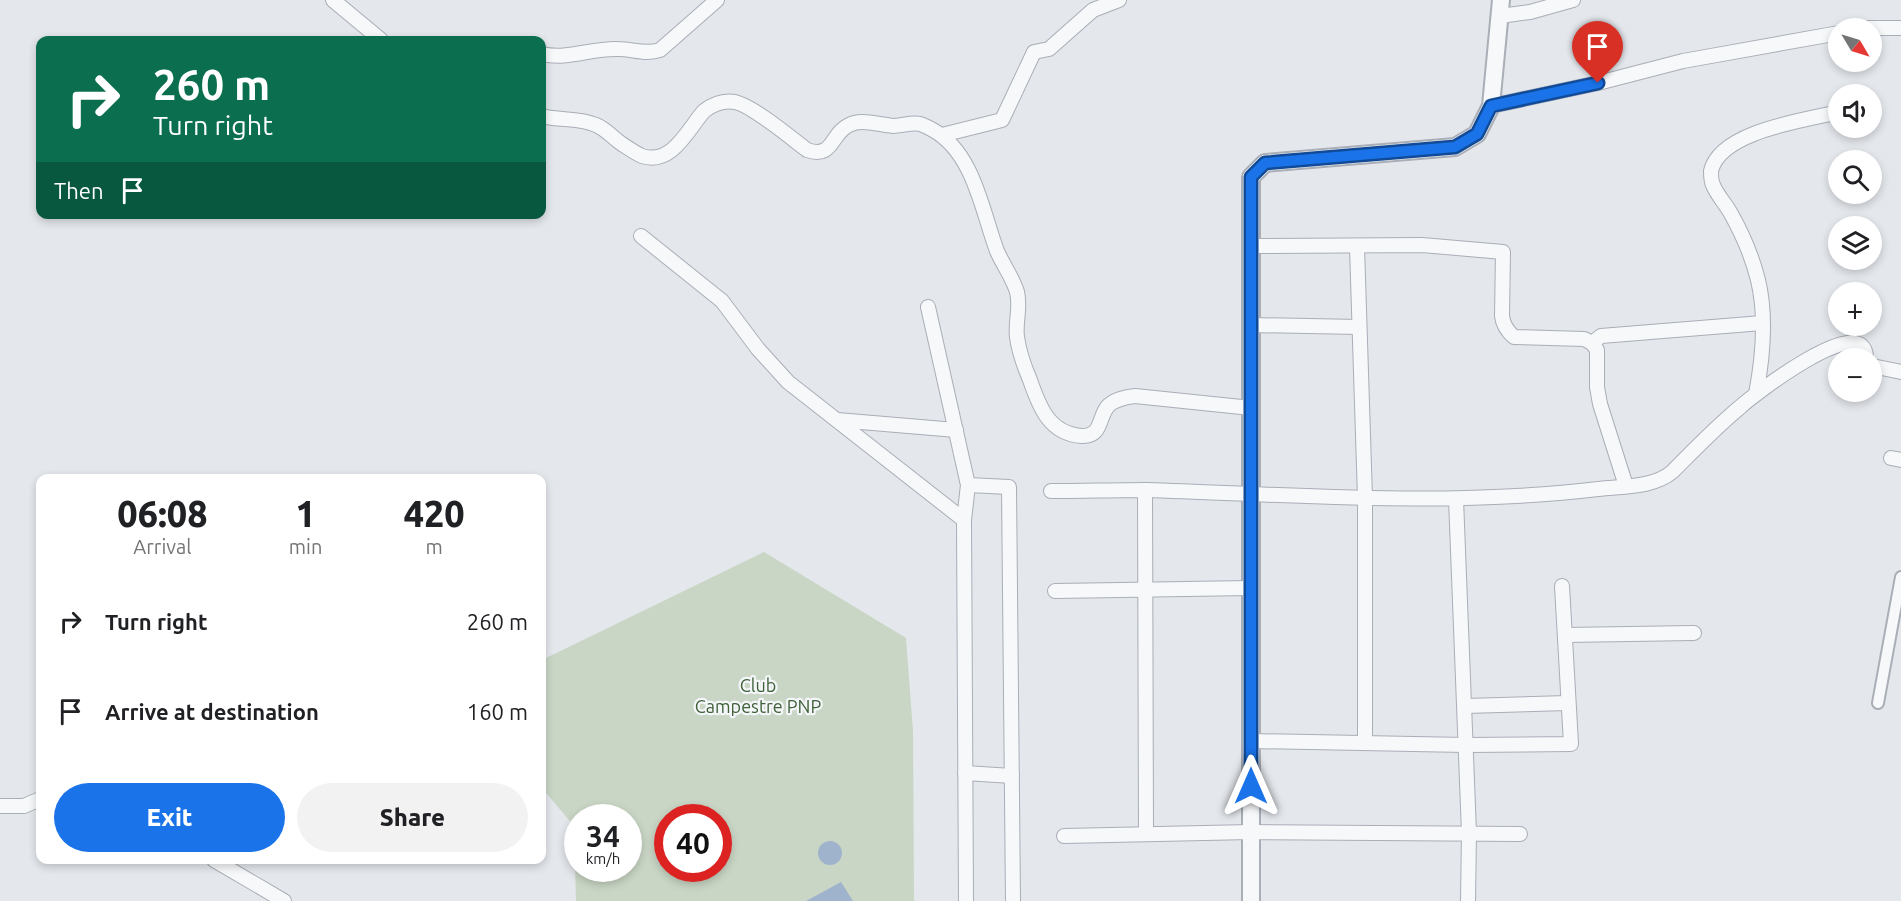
<!DOCTYPE html>
<html lang="en">
<head>
<meta charset="utf-8">
<style>
  :root { --surface:#fff; --page:#f2f2f2; --text:#202124; --muted:#757577; --accent:#1a73e8 }
  body { margin:0; font-family:Ubuntu,sans-serif; background:var(--page); color:var(--text); height:100vh; display:flex; flex-direction:column; font-size:22px; white-space:nowrap }
  * { box-sizing:border-box; margin:0 }
  p { font-size:20px; color:var(--muted) }
  .icon { flex:none; width:33px; height:33px; fill:none; stroke:currentColor; stroke-width:2; stroke-linecap:round; stroke-linejoin:round }
  .map { position:relative; flex:1; overflow:hidden }
  .side { position:absolute; left:36px; top:474px; width:510px; height:390px; display:flex; flex-direction:column; background:var(--surface); border-radius:12px; box-shadow:0 3px 9px #0003 }
  .side>* { flex:none }
  .guide { position:absolute; left:36px; top:36px; width:510px; height:183px; border-radius:12px; box-shadow:0 3px 9px #0003; background:#0b6e4f; color:#fff; overflow:hidden }
  .needle { width:39px; rotate:128deg }
  .buttons { position:absolute; left:1828px; top:18px; display:grid; gap:12px }
  .buttons a { display:grid; place-items:center; width:54px; height:54px; border-radius:50%; background:var(--surface); box-shadow:0 3px 9px #0003; font-size:30px }
  .speed { position:absolute; left:564px; top:804px; display:flex; gap:12px; font-size:30px; font-weight:700; text-align:center }
  .speed>* { display:grid; place-content:center; width:78px; height:78px; border-radius:50%; background:var(--surface); box-shadow:0 3px 9px #0003; line-height:1 }
  .speed small { font-size:15px; font-weight:400 }
  .speed .limit { border:9px solid #d22; background:#fff; color:#111 }
  .pin { position:absolute; display:grid; place-items:center; width:51px; height:51px; color:#fff; margin:-62px -26px; border-radius:50% 50% 50% 0; rotate:-45deg; box-shadow:0 0 6px #0007 }
  .pin .icon { rotate:45deg }
  .me { position:absolute; width:66px; margin:-33px; rotate:0deg; stroke-linejoin:round; filter:drop-shadow(0 0 4px #0008) }
  .turn { display:flex; align-items:center; gap:21px; height:126px; padding:0 18px; font-size:27px }
  .turn .icon { width:78px; height:78px; stroke-width:2.5 }
  .turn b { display:block; font-size:42px; line-height:51px }
  .then { display:flex; align-items:center; height:57px; padding:0 18px; background:#0003; gap:12px; font-size:22px }
  .eta { display:flex; justify-content:space-evenly; align-items:center; height:102px; text-align:center }
  .eta b { font-size:36px; font-weight:800; line-height:42px }
  .primary-button { display:flex; gap:12px; margin-top:auto; padding:12px 18px }
  .primary-button a { flex:1; height:69px; border-radius:36px; background:var(--accent); color:#fff; font-size:24px; font-weight:800; line-height:69px; text-align:center }
  .primary-button a+a { background:var(--page); color:var(--text) }
  ul { padding:0; list-style:none }
  li { display:flex; align-items:center; gap:18px; height:90px; padding:0 18px }
  li div { flex:1 }
  li b { display:block; font-size:22px }
  li em { font-style:normal }
  .map>svg:first-child { display:block }
  .green { fill:#c9d6c5; fill-rule:evenodd }
  .water { fill:#9fb4cc }
  .lines { fill:none; stroke-linecap:round; stroke-linejoin:round }
  .pedestrian-casing { stroke:#a9aeb7; stroke-width:14 }
  .minor-casing { stroke:#a9aeb7; stroke-width:16 }
  .tertiary-casing { stroke:#a9aeb7; stroke-width:20 }
  .pedestrian { stroke:#f7f8fa; stroke-width:10 }
  .minor { stroke:#f7f8fa; stroke-width:14 }
  .tertiary { stroke:#f7f8fa; stroke-width:16 }
  .route-casing { stroke:#114b97; stroke-width:15 }
  .route { stroke:#1a73e8; stroke-width:10 }
  .labels { text-anchor:middle; stroke-width:4.5; stroke-linejoin:round; paint-order:stroke }
  .park-label { font-size:18px; fill:#3f6138; stroke:#f4f6f9 }
</style>
</head>
<body>
<div class="map">
<svg width="1901" height="901" viewBox="0 0 1901 901">
  <rect width="100%" height="100%" fill="#e4e7ec"/>
  <path class="green" d="M764,552l142,86 7,93 1,170h-338l-2,-75 -32,-38v-128zM578,818h50v50h-50zM668,818h50v50h-50z"/>
  <g class="water">
    <circle cx="830" cy="853" r="12"/>
    <polygon points="841,882 853,901 806,901"/>
  </g>
  <g class="lines">
    <defs>
      <polyline id="pedestrian" points="1878,703 1901,577"/>
      <g id="minor">
        <polyline points="333,0 381,40"/>
        <polyline points="1500,16 1530,12 1573,0"/>
        <polyline points="1869,28 1901,28"/>
        <path d="M542,54c26,6 49,-6 76,-5 15,0 28,6 42,1l57,-50"/>
        <polyline points="1491,106 1598,83 1683,61 1839,33"/>
        <path d="M542,116c17,5 36,1 54,9 10,4 17,13 26,19 6,4 13,9 20,12 30,10 46,-27 62,-45 9,-7 19,-11 31,-9 18,4 56,36 72,48 27,9 23,-16 42,-25 4,-2 8,-3 13,-3 10,0 21,3 31,4 9,0 19,-4 27,-2 4,1 9,4 13,6 41,23 49,81 64,121 6,14 16,27 20,41 4,15 -2,30 0,45 2,15 7,29 13,43 9,26 19,54 52,56 21,1 16,-21 27,-31 7,-6 17,-8 26,-9l116,12"/>
        <polyline points="942,135 1002,120 1034,52 1049,49 1093,10 1119,0"/>
        <polyline points="641,236 722,301 758,349 788,382 964,520 966,901"/>
        <path d="M1251,246l171,-1 81,7 -1,64c1,9 5,15 12,21l70,2 8,4 5,7v37l3,17 26,82"/>
        <polyline points="1357,247 1365,498 1365,743"/>
        <polyline points="928,307 968,485 964,520"/>
        <polyline points="1251,325 1359,327"/>
        <polyline points="1592,343 1601,336 1762,323"/>
        <polyline points="1872,366 1901,372"/>
        <path d="M1756,394c7,-37 11,-77 2,-114 -6,-24 -16,-47 -28,-68 -5,-9 -13,-17 -17,-27 -2,-4 -2,-9 -2,-14 9,-40 95,-51 128,-59"/>
        <polyline points="837,420 956,430"/>
        <polyline points="1891,458 1901,460"/>
        <polyline points="968,485 1009,487 1013,901"/>
        <polyline points="1145,490 1146,833"/>
        <path d="M1051,491c32,0 64,-1 96,-1 150,5 301,17 451,-1 24,-3 55,-1 74,-17 22,-22 43,-44 67,-64 14,-13 127,-100 127,-50"/>
        <polyline points="1456,499 1469,833 1468,901"/>
        <polyline points="1055,591 1251,588"/>
        <polyline points="1565,635 1694,633"/>
        <polyline points="1465,706 1568,703"/>
        <polyline points="1251,741 1466,745 1571,744 1562,586"/>
        <polyline points="965,773 1012,776"/>
        <polyline points="0,806 24,806 40,799"/>
        <polyline points="1064,836 1251,832 1520,834"/>
        <polyline points="214,860 284,901"/>
      </g>
      <polyline id="tertiary" points="1251,901 1251,177 1265,163 1455,147 1477,134 1491,106 1501,0"/>
    </defs>
    <use href="#pedestrian" class="pedestrian-casing"/>
    <use href="#minor" class="minor-casing"/>
    <use href="#tertiary" class="tertiary-casing"/>
    <use href="#pedestrian" class="pedestrian"/>
    <use href="#minor" class="minor"/>
    <use href="#tertiary" class="tertiary"/>
  </g>
  <g class="lines">
    <defs>
      <polyline id="route" points="1251,786 1251,177 1265,163 1455,147 1477,134 1491,106 1598,83"/>
    </defs>
    <use href="#route" class="route-casing"/>
    <use href="#route" class="route"/>
  </g>
  <g class="labels">
    <g class="park-label">
      <text x="758" y="692">Club<tspan x="758" dy="21">Campestre PNP</tspan></text>
    </g>
  </g>
</svg>
<div class="buttons">
<a><svg class="needle" viewBox="-14 -14 28 28"><path d="M0-13l5 13h-10z" fill="#e53935"/><path d="M0 13l5-13h-10z" fill="#757577"/></svg></a>
<a><svg class="icon" aria-label="sound" viewBox="0 0 24 24"><path d="M4 9h4l5-4v14l-5-4H4zM17 9q2 3 0 6"/></svg></a>
<a><svg class="icon" aria-label="search" viewBox="0 0 24 24"><circle cx="10" cy="10" r="6"/><path d="M15 15l6 6"/></svg></a>
<a><svg class="icon" aria-label="layers" viewBox="0 0 24 24"><path d="M12 4l9 5-9 5-9-5zM3 14l9 5 9-5"/></svg></a>
<a>+</a>
<a>−</a>
</div>
<div class="speed"><div>34<small>km/h</small></div><div class="limit">40</div></div>
<div class="pin" style="left:1598px;top:83px;background:#d93025"><svg class="icon" aria-label="arrive" viewBox="0 0 24 24"><path d="M6 21V4h12l-3 4 3 4H6"/></svg></div>
<svg class="me" style="left:1251px;top:786px" viewBox="-20 -20 40 40"><path d="M0-17L14 15 0 8-14 15z" fill="#1a73e8" stroke="#fff" stroke-width="4"/></svg>
<div class="guide">
<div class="turn"><svg class="icon" aria-label="right" viewBox="0 0 24 24"><path d="M7 20v-9h11M14 6l5 5-5 5"/></svg><div><b>260 m</b>Turn right</div></div>
<div class="then">Then<svg class="icon" aria-label="arrive" viewBox="0 0 24 24"><path d="M6 21V4h12l-3 4 3 4H6"/></svg></div>
</div>
<section class="side">
<div class="eta">
<div><b>06:08</b><p>Arrival</p></div>
<div><b>1</b><p>min</p></div>
<div><b>420</b><p>m</p></div>
</div>
<ul>
<li><svg class="icon" aria-label="right" viewBox="0 0 24 24"><path d="M7 20v-9h11M14 6l5 5-5 5"/></svg><div><b>Turn right</b></div><em>260 m</em></li>
<li><svg class="icon" aria-label="arrive" viewBox="0 0 24 24"><path d="M6 21V4h12l-3 4 3 4H6"/></svg><div><b>Arrive at destination</b></div><em>160 m</em></li>
</ul>
<div class="primary-button"><a>Exit</a><a>Share</a></div>
</section>
</div>
</body>
</html>
